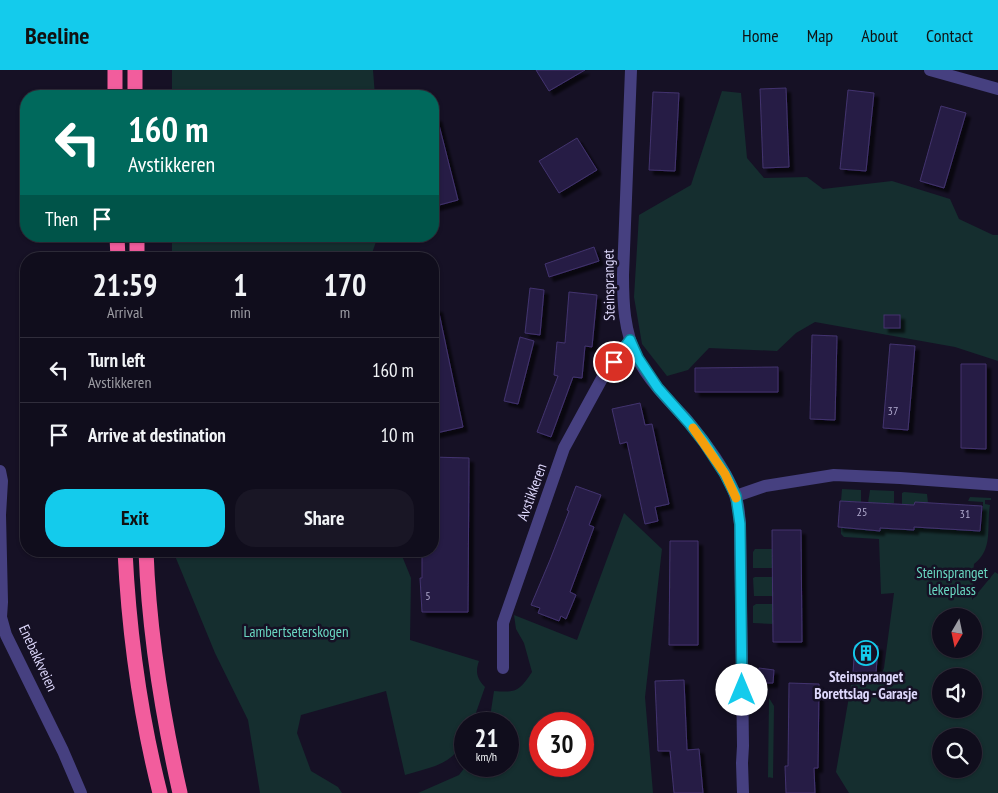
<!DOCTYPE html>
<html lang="en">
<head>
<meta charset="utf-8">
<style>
  :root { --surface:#100d1c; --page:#191625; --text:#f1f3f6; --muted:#9c9ca3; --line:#302d3b; --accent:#14cbec }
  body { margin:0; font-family:"PT Sans Narrow",sans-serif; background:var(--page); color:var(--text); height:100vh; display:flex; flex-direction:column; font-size:19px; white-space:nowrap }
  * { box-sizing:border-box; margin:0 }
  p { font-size:16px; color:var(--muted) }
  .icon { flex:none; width:28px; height:28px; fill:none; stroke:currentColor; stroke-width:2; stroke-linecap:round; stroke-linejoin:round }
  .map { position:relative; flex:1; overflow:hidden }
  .side { position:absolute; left:20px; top:182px; width:419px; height:305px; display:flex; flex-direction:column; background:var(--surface); border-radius:20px; box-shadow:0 1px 4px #0004,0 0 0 1px var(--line) }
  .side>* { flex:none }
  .guide { position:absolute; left:20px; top:20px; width:419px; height:152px; border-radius:20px; box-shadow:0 1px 4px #0004,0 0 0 1px var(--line); background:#00695c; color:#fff; overflow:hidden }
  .needle { width:32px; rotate:189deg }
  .tools { position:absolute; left:932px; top:538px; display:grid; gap:10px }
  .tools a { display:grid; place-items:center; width:50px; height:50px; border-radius:50%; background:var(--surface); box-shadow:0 1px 4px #0004,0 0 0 1px var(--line); font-size:25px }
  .speed { position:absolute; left:454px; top:642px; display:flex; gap:10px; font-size:25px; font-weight:700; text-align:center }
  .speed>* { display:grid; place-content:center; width:65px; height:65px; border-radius:50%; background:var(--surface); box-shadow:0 1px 4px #0004,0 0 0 1px var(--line); line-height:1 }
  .speed small { font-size:12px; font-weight:400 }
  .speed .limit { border:8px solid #d22; background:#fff; color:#111 }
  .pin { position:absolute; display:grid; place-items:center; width:42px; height:42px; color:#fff; margin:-21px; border:2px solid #fff; border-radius:50%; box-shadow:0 1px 5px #0007 }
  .me { position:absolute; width:55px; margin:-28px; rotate:0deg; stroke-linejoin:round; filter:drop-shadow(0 0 4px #0008) }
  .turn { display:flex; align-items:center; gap:18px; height:105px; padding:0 25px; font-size:22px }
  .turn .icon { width:65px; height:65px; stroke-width:2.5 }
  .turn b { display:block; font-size:35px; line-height:42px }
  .then { display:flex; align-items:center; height:48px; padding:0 25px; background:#0003; gap:10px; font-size:19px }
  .eta { display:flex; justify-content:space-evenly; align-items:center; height:85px; text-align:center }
  .eta b { font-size:30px; font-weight:600; line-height:35px }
  .cta { display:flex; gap:10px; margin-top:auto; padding:10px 25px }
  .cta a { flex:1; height:58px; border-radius:20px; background:var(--accent); color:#111; font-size:20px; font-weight:600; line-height:58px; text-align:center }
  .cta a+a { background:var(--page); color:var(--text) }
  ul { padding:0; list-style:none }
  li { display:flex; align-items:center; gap:15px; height:65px; padding:0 25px; border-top:1px solid var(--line) }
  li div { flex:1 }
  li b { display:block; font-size:19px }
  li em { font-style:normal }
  header { display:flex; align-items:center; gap:30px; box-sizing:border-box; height:70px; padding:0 25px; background:var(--accent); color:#111 }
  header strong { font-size:24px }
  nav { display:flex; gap:28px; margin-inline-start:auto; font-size:18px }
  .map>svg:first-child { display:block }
  .green { fill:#152e2f; fill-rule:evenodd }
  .building { fill:#281f44; stroke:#42336f; filter:url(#shadow) }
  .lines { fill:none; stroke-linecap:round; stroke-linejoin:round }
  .street { stroke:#464080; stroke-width:12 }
  .highway { stroke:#f25d9d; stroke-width:15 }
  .route-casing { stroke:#0d8499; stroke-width:12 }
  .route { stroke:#14cbec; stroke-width:9 }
  .slow { stroke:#f59e0b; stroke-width:9 }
  .labels { text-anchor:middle; stroke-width:5; stroke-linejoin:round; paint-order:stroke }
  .number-label { font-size:12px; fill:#b0aace }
  .street-label { font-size:15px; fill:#ded8fc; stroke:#161125 }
  .park-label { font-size:15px; fill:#69d7c1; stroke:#161125 }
  .poi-label { font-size:15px; font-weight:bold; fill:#ded8fc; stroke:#161125 }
</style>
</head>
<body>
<header>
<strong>Beeline</strong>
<nav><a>Home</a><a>Map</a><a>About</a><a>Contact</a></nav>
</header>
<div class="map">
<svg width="998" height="723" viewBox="0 0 998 723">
  <defs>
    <filter id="shadow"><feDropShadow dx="4.5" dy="4.5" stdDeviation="1" flood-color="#0009"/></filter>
  </defs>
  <rect width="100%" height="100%" fill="#161125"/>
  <g class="green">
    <polygon points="172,0 373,0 375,26 172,26"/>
    <polygon points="722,21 741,23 747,88 764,108 807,107 823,119 892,111 950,129 959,149 993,165 998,165 998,291 955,277 815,252 796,263 777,281 709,278 688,300 667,306 642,274 634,227 639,145 691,115"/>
    <polygon points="172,166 378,166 370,189 172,189"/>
    <polygon points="842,419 861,420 861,432 841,431"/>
    <polygon points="870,420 894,421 894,433 868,433"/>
    <polygon points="904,422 927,424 928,433 915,432 914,435 902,434 902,423"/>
    <path d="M970,427l21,1v2h-6v4l5,1c-4,21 4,44 -16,59l-1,11h1l-2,25 23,-28 3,2v219h-149l-13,-21 15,-87 28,-5 5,-12 10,-75 -13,1 -2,-55 -35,-2 -3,-3v-7l38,4 1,-3 34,2v-3l68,4 1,-29 -15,-1zM941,546h33v33h-33zM941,606h33v33h-33zM941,666h33v33h-33z"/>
    <path d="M624,443l38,36 -17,148 8,96h-235l41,-18 7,-9h42v-42h-19l5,-33c23,2 25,0 38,-19l-8,-29 -8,-14 -2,-14 63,25zM540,654h42v42h-42z"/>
    <polygon points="755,479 772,479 772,498 753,498 753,482"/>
    <path d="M173,481h227l11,27 -1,62 69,21c-4,11 -2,18 6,26l-13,37h-7c0,38 -29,42 -60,51l-19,-84 -85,24 -4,18 14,38 27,16 4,6h-82l-12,-73 -33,-67z"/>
    <polygon points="755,507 772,507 773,526 754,526 753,508"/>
    <polygon points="756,534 773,534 773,554 753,553 753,536"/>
    <polygon points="769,628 774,636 773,708 768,707 768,709"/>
  </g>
  <g class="building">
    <polygon points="536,0 585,0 549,21"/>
    <polygon points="786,18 789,97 763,98 760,19"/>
    <polygon points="848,20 874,23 866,101 840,99"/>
    <polygon points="653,22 679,23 675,101 649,100"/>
    <polygon points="941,36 966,43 944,118 920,111"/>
    <polygon points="437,47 458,130 432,137 432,48"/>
    <polygon points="577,68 597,100 559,123 539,91"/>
    <polygon points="594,177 599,191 549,207 545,194"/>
    <polygon points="530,218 544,220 540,265 525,263"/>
    <polygon points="569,222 597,225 592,277 585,276 582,308 573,307 551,367 537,362 558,306 554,305 557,272 565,273"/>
    <polygon points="432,238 438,238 463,357 432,364"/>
    <rect x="884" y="245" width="16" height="13"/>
    <polygon points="812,265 837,266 835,350 810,349"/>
    <polygon points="520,267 534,271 518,334 504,331"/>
    <polygon points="890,274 915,276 908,360 883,358"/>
    <polygon points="961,294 986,294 986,379 961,378"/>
    <polygon points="778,297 778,322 695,322 695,298"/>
    <polygon points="640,333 645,355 652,354 669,434 655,437 658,451 645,454 627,372 620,374 612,339"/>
    <polygon points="432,387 469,388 468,542 422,542 420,508 422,508 422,481 432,481"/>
    <polygon points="576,416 601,425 589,455 594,457 570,522 576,525 566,549 561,546 559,551 538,543 540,538 531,535 550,490 569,441 567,440"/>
    <polygon points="840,431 914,435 915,432 982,436 980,461 914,457 914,460 880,458 880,461 838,457"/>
    <polygon points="772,460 801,460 802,572 773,572"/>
    <polygon points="670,471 698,471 698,575 669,575"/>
    <polygon points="855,575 878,576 876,603 853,602"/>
    <polygon points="759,598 774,600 773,613 759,613"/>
    <polygon points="684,610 687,680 699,679 703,723 674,723 670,681 658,681 655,611"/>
    <polygon points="789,613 819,614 818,698 814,698 815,723 786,723 785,696 788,696"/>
  </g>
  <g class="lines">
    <g class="street">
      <path d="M631,0l-8,205c0,28 1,56 14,82 11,23 33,45 50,63 16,19 42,54 49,78 3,8 3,17 4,26l3,222 -1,17 1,30"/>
      <polyline points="930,0 998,19"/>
      <polyline points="0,401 2,411 0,445 2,532 1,547 6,565 63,681 81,723"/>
      <polyline points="736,426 765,416 834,405 900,408 998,415"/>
      <polyline points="503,598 503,553 564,378 605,303 630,270"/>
    </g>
    <g class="highway">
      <polyline points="115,0 115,26"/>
      <polyline points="135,0 135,26"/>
      <polyline points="117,166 118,189"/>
      <polyline points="137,166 137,189"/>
      <path d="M125,481c4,82 15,163 35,242"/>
      <path d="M146,481c3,82 16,162 34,242"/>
    </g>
  </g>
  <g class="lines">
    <defs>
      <polyline id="route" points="614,292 630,270 638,288 658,318 689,353 704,372 725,404 736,426 740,454 742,620"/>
    </defs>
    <use href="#route" class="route-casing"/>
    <use href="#route" class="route"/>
    <polyline class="slow" points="693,358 725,404 736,428"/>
  </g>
  <defs>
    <symbol id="building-ring" viewBox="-11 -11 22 22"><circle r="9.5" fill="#161125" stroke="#14cbec" stroke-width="1.5"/><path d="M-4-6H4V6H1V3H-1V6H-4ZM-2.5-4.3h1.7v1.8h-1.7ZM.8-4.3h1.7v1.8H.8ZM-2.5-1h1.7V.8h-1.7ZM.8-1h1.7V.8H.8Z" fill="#14cbec"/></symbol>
  </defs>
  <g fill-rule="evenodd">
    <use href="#building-ring" x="852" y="569" width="28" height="28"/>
  </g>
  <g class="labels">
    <g class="number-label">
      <text x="893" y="345">37</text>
      <text x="862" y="446">25</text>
      <text x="965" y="448">31</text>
      <text x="428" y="530">5</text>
    </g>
    <g class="street-label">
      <text transform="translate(609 215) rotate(-91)" y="5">Steinspranget</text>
      <text transform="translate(532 422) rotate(-70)" y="5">Avstikkeren</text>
      <text transform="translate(38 588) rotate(65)" y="5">Enebakkveien</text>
    </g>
    <g class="park-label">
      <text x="952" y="508">Steinspranget<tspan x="952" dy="17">lekeplass</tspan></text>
      <text x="296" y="567">Lambertseterskogen</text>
    </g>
    <g class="poi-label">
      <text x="866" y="612">Steinspranget<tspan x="866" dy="17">Borettslag - Garasje</tspan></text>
    </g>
  </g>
</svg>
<div class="tools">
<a><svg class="needle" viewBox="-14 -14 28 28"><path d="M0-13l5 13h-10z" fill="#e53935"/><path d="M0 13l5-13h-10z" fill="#9c9ca3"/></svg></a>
<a><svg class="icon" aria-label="sound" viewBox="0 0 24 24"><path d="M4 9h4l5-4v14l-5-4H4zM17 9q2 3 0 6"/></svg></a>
<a><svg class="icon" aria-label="search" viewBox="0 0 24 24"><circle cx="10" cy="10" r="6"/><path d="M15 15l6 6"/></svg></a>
</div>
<div class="speed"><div>21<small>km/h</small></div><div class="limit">30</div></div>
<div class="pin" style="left:614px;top:292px;background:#d93025"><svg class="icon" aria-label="arrive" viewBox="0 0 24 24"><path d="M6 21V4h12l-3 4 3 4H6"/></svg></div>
<svg class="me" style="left:742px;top:620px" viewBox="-20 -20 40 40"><circle r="19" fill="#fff"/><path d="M0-13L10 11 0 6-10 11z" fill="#14cbec"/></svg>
<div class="guide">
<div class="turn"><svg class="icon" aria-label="left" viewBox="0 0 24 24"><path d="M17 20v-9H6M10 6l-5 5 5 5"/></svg><div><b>160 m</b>Avstikkeren</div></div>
<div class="then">Then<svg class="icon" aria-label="arrive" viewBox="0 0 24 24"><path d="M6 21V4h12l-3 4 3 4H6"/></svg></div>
</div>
<section class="side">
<div class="eta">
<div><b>21:59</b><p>Arrival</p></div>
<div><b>1</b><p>min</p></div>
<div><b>170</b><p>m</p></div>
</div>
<ul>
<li><svg class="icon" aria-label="left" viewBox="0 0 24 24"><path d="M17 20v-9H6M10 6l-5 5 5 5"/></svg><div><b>Turn left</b><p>Avstikkeren</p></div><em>160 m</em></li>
<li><svg class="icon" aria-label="arrive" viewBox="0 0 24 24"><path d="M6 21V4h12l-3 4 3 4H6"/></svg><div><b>Arrive at destination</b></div><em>10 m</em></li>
</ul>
<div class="cta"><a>Exit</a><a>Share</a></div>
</section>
</div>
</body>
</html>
